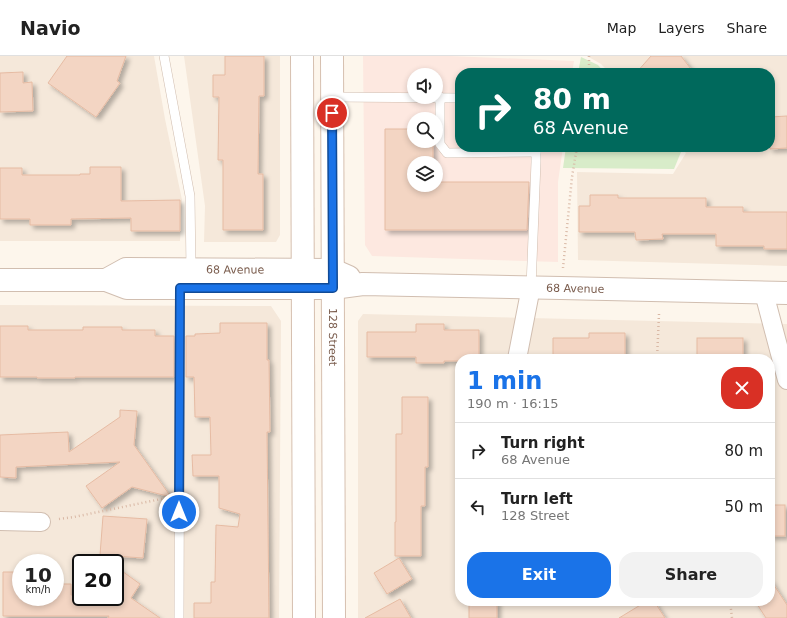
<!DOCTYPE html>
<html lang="en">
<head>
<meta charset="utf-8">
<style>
  :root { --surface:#fff; --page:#f2f2f2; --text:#222; --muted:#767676; --line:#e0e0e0; --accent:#1a73e8 }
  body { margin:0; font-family:"DejaVu Sans",sans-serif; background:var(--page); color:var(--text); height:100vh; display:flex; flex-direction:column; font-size:15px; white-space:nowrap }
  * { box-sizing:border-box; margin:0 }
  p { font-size:13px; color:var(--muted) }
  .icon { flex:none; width:22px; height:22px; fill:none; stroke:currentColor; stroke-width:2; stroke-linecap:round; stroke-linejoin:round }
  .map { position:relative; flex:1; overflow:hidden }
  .details { position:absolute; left:455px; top:298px; width:320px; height:252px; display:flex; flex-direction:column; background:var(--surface); border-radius:16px; box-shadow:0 2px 6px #0003 }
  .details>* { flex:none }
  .guide { position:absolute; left:455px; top:12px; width:320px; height:84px; border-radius:16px; box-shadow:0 2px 6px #0003; background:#00695c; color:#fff; overflow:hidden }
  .controls { position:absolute; left:407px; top:12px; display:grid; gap:8px }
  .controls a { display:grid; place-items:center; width:36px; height:36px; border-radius:50%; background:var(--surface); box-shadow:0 2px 6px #0003; font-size:20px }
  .speed { position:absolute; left:12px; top:498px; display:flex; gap:8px; font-size:20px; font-weight:700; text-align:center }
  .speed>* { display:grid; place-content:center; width:52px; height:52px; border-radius:50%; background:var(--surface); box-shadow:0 2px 6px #0003; line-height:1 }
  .speed small { font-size:10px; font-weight:400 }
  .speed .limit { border:2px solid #111; border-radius:6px; background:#fff; color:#111 }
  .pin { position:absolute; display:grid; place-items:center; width:34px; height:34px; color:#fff; margin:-17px; border:2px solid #fff; border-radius:50%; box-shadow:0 1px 4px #0007 }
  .me { position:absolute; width:44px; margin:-22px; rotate:0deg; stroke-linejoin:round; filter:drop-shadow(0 0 3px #0008) }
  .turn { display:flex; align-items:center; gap:14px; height:84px; padding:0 12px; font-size:18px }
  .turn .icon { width:52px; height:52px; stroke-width:2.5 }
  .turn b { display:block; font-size:28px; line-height:34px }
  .round { display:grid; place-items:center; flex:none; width:42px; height:42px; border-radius:16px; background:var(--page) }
  .overview { display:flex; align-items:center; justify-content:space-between; height:68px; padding:0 12px }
  h1 { font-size:24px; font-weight:600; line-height:30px; color:var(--accent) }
  .primary-button { display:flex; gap:8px; margin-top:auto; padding:8px 12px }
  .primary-button a { flex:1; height:46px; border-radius:16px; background:var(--accent); color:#fff; font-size:16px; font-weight:600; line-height:46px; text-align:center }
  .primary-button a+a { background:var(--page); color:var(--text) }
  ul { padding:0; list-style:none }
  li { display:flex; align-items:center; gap:12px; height:56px; padding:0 12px; border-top:1px solid var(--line) }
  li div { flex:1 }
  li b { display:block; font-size:15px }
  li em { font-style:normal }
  header { display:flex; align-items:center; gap:24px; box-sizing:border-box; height:56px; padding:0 20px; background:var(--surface); border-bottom:1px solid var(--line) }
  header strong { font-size:19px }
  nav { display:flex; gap:22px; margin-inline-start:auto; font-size:14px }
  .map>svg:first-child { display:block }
  .residential { fill:#f5e8da; fill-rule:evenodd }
  .commercial { fill:#fde8e0; fill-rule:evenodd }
  .green { fill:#d8ecc9 }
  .building { fill:#f3d5c3; stroke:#e6bba3; filter:url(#shadow) }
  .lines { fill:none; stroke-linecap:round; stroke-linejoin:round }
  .service-casing { stroke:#d1beb0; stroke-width:10 }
  .minor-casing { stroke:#d1beb0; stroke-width:20 }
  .tertiary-casing { stroke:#d1beb0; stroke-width:24 }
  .secondary-casing { stroke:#d6c0b0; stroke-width:24 }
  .path { stroke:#d9b8a5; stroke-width:2.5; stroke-dasharray:1 3; stroke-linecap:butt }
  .service { stroke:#fff; stroke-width:9 }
  .minor { stroke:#fff; stroke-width:18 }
  .tertiary { stroke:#fff; stroke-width:22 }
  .secondary { stroke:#fff; stroke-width:22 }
  .route-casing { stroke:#114b97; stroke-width:10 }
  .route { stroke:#1a73e8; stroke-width:7 }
  .labels { text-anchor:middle; stroke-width:4; stroke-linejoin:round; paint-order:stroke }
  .street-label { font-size:11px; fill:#7a5c4d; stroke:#fffaf3 }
</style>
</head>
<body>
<header>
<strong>Navio</strong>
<nav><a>Map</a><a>Layers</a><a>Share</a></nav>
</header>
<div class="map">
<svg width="787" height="562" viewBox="0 0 787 562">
  <defs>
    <filter id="shadow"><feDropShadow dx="3.5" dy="3.5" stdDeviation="2" flood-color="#0004"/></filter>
  </defs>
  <rect width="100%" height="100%" fill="#fdf6ec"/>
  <g class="residential">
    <polygon points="0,0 154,0 165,63 182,144 180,185 0,185"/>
    <polygon points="184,0 280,0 280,179 276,186 204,186 205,150"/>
    <polygon points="587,0 787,0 787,210 578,204 577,116 673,118 686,97 680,91 770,91 770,17 610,17 601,8"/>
    <path d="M0,249l271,1 10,15 -2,297h-279zM21,507h34v34h-34zM81,507h34v34h-34z"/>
    <path d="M363,258l424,10v294h-429v-297zM460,303h310v242h-310z"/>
  </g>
  <path class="commercial" d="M363,0h87l124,5 -2,12h-112v74h103l-5,35v80l-186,-6 -7,-11zM414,19h22v22h-22zM414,63h22v22h-22zM414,107h22v22h-22z"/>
  <g class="green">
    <polygon points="581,1 598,9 605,17 578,17"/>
    <polygon points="566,91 676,91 681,96 674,113 563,112"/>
  </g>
  <g class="building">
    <polygon points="67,0 126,0 117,25 120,27 96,61 48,27"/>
    <polygon points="225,0 264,0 264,40 259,40 258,118 263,118 263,174 223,174 223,104 218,104 219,41 213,41 213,19 225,19"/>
    <polygon points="651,0 681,0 694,17 636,17"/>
    <polygon points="23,16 23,27 32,26 33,55 0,56 0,17"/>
    <polygon points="787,60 787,92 770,93 770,61"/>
    <polygon points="385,73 414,73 414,85 433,85 433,107 414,107 414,129 436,129 436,126 529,126 527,174 385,174"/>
    <polygon points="90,111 121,111 121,145 180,144 180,175 131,175 131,162 71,163 71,169 30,169 30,163 0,163 0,112 22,112 22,119 80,119 80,118 90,118"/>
    <polygon points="590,139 618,139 618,142 706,142 706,151 743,151 743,156 787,156 787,193 764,193 764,190 716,190 716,178 662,178 663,183 636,184 635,176 579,176 579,150 590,150"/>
    <polygon points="220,267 267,267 267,304 269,304 270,376 267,376 269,562 194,562 194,547 211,547 211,526 215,526 216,469 238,471 240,458 219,452 219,420 193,420 192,399 211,399 210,361 195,361 194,321 186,321 186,280 195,280 195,278 220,277"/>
    <polygon points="416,268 444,268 444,274 479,274 479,303 460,303 460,305 444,305 444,307 416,307 416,301 367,301 367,276 416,276"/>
    <polygon points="0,270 28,270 28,274 83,274 83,271 122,271 122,274 155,274 155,280 174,280 174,321 75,321 75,322 37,322 37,321 0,321"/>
    <polygon points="589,277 625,277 625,303 553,303 553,282 589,282"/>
    <rect x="697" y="282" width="46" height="21"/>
    <polygon points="402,341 428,341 428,411 425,411 425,450 421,450 421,500 395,500 395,466 396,466 396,378 402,378"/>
    <polygon points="120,354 137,355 134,389 171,441 132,431 102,452 86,430 120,406 16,411 16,422 0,421 0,379 68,376 69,396 120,361"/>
    <rect x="770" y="449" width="15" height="31"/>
    <polygon points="103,460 147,463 143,502 100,499"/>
    <polygon points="399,502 412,523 387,538 374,517"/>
    <polygon points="115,510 140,528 131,542 160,562 108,562 109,560 3,560 3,516 21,516 21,541 55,541 55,528 71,528 71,539 81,539 81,541 115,541"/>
    <polygon points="770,523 787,549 787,562 766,562 755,545 770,545"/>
    <polygon points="400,543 411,562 365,562"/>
    <rect x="469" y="545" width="28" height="17"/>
    <polygon points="647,545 654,545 665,562 619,562"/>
  </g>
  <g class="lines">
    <defs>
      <g id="service">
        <polyline points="164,0 190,140 191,214"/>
        <polyline points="332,41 460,42"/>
        <polyline points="440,41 440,88 447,97 536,96"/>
        <polyline points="531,231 536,106 536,91"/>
        <polyline points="179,562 180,232"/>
      </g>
      <g id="minor">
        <polyline points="764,237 787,324"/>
        <polyline points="517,303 531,231"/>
        <polyline points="0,465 41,466"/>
      </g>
      <g id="tertiary">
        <path id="s1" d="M0,224h106l21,8h206l30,-4 198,4 226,5"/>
        <path id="s2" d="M106,224l20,-11 207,1 16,7"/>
      </g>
      <g id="secondary">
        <polyline points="302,0 304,562"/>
        <path id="s3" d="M332,0l2,562"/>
      </g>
    </defs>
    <use href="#service" class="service-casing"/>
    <use href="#minor" class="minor-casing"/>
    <use href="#tertiary" class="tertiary-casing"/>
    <use href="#secondary" class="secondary-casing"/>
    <g class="path">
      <polyline points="589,17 589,0"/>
      <polyline points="563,212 572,121 577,91"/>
      <polyline points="657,303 659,258"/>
      <polyline points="59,463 74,461 166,442"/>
      <polyline points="730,545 732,562"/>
    </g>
    <use href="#service" class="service"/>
    <use href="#minor" class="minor"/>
    <use href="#tertiary" class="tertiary"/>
    <use href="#secondary" class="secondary"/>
  </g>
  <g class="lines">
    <defs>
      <polyline id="route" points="179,456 180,232 333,232 332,57"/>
    </defs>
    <use href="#route" class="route-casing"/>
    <use href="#route" class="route"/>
  </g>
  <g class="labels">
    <g class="street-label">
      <text dy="4" stroke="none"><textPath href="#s2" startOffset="132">68 Avenue</textPath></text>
      <text dy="4" stroke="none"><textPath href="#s1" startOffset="577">68 Avenue</textPath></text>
      <text dy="4" stroke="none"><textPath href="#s3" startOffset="281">128 Street</textPath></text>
    </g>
  </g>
</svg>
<div class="controls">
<a><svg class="icon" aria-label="sound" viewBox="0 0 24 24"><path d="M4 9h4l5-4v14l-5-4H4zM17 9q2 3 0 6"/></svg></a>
<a><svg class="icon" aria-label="search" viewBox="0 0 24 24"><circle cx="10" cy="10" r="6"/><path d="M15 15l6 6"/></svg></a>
<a><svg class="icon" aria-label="layers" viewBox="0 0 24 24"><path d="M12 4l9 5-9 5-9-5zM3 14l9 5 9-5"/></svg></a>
</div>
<div class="speed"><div>10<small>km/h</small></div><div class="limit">20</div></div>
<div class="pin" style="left:332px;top:57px;background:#d93025"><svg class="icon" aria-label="arrive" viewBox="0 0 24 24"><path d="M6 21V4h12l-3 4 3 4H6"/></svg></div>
<svg class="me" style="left:179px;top:456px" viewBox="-20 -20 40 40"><circle r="17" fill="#1a73e8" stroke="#fff" stroke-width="3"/><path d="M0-11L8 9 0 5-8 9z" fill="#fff"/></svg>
<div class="guide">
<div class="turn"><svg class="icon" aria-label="right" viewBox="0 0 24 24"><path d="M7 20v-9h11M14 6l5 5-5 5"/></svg><div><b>80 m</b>68 Avenue</div></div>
</div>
<section class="details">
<div class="overview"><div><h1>1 min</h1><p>190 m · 16:15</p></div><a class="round" style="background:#d93025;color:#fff"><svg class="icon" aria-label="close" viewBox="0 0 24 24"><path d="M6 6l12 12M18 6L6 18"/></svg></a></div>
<ul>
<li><svg class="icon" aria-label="right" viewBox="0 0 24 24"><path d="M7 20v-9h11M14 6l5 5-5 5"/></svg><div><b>Turn right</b><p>68 Avenue</p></div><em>80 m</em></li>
<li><svg class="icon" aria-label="left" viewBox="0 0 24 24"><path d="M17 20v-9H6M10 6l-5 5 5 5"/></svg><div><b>Turn left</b><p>128 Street</p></div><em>50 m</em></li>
</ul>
<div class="primary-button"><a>Exit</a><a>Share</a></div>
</section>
</div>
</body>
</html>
